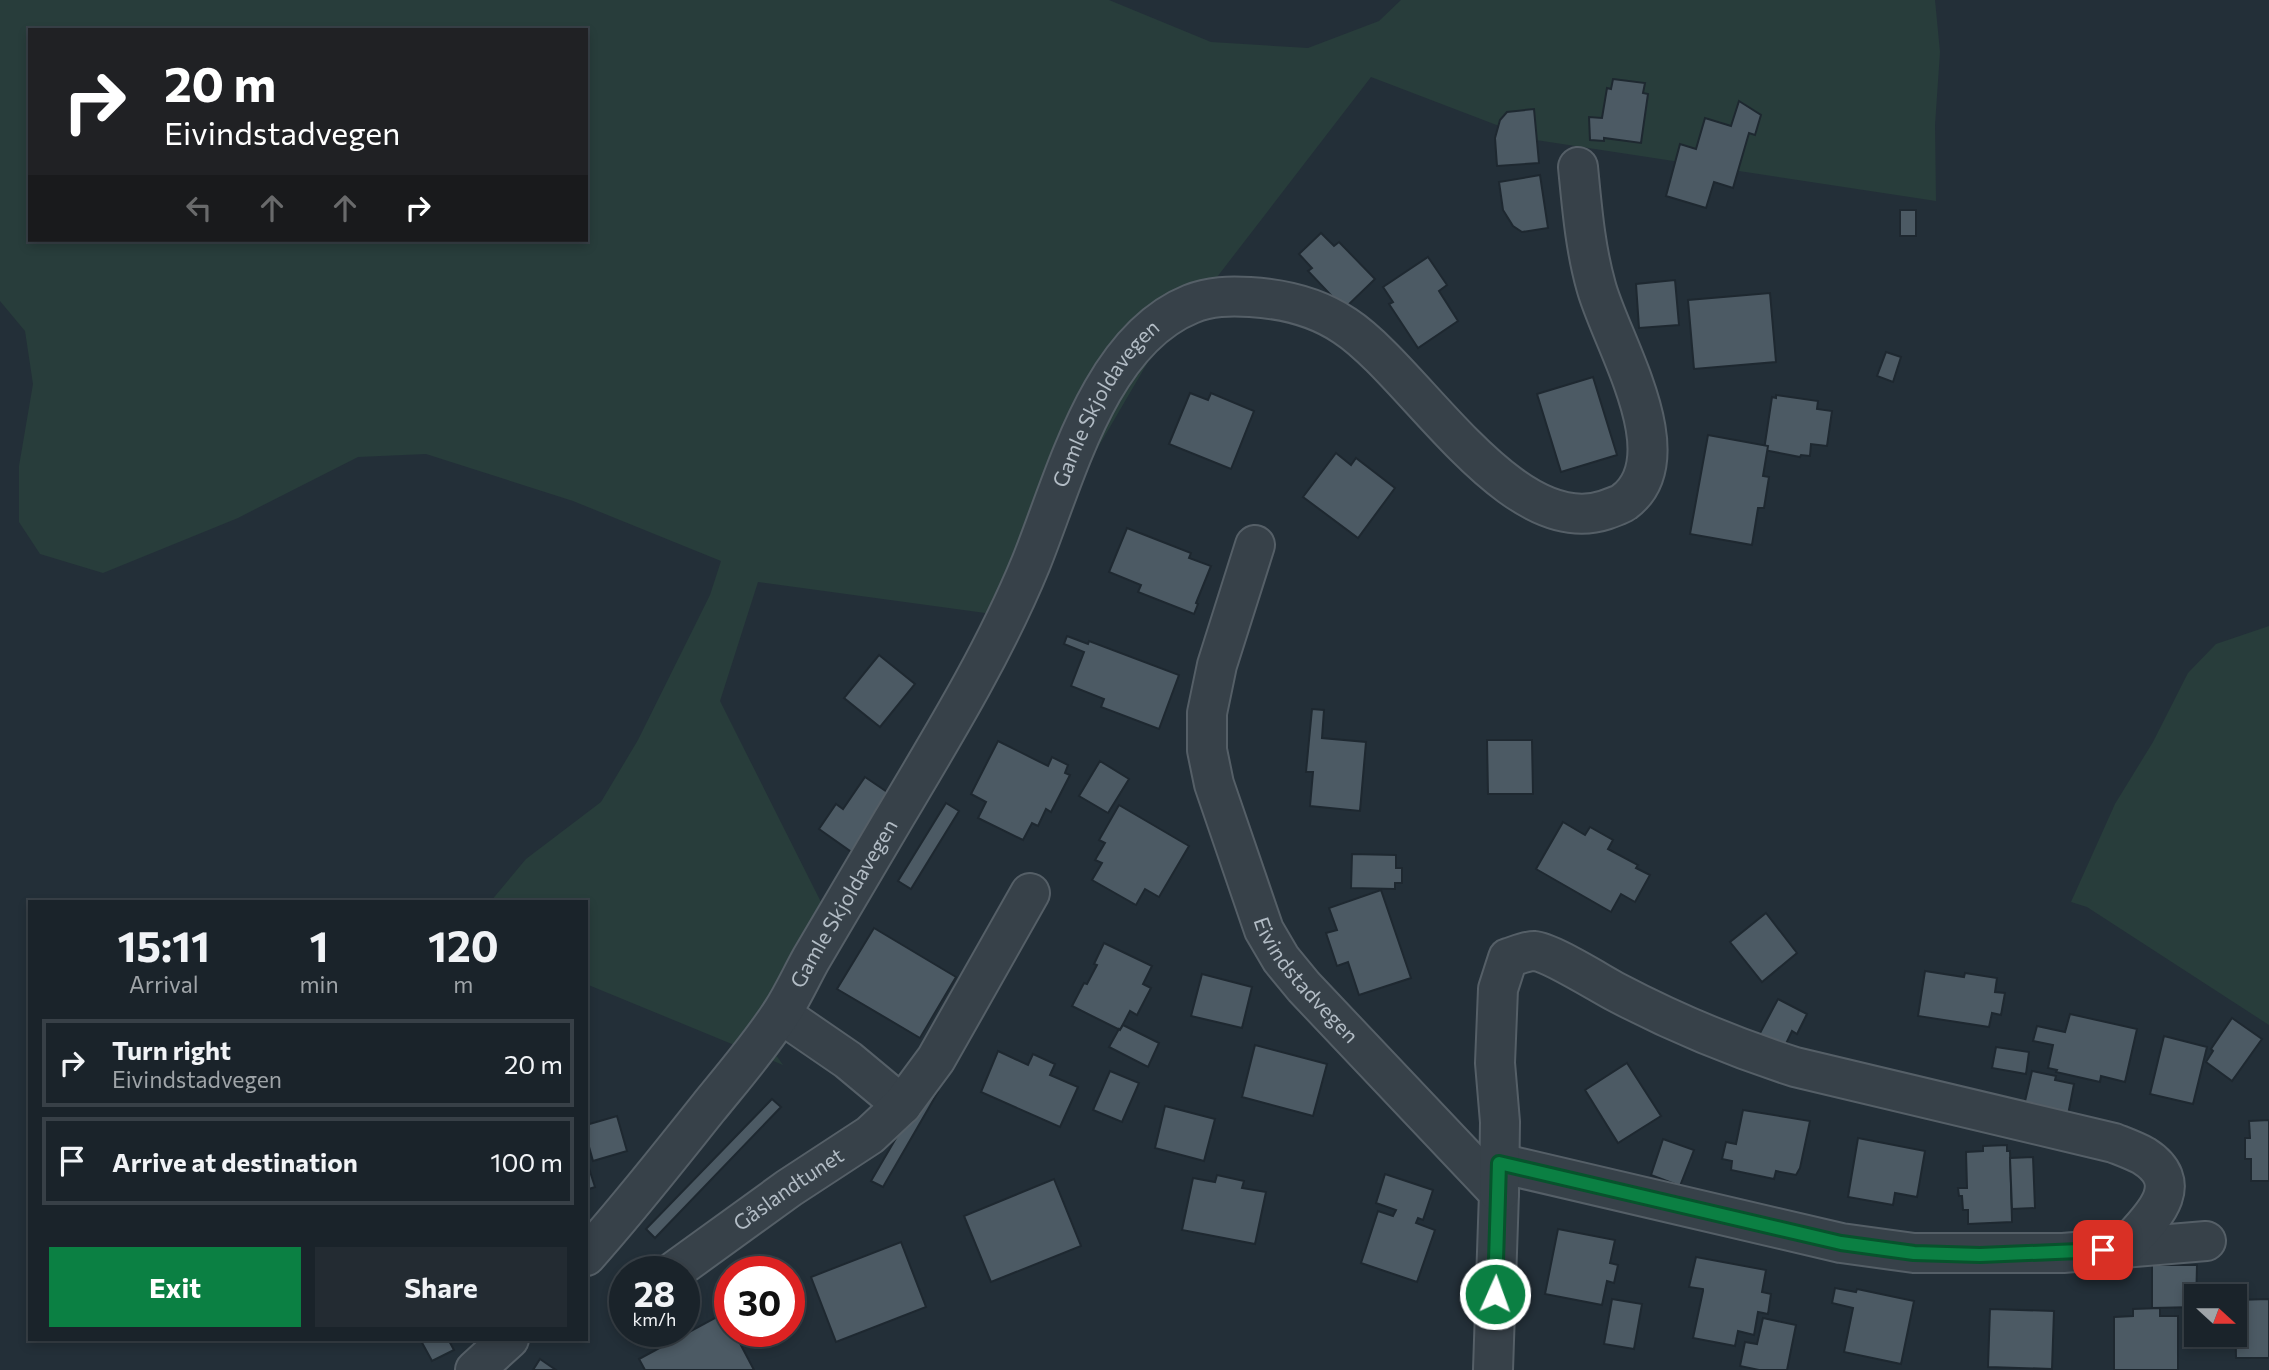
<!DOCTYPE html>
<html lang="en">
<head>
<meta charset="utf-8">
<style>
  :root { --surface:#1a232a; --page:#232b32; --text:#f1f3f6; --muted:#9fa4a8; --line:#384047; --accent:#0b8043 }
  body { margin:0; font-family:Commissioner,sans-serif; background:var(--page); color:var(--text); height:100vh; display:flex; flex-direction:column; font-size:26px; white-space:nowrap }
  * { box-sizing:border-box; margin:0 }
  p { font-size:23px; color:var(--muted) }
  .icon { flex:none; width:38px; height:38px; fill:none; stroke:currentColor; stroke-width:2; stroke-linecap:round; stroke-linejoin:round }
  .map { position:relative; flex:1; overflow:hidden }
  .side { position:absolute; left:28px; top:900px; width:560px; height:441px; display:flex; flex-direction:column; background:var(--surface); border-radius:0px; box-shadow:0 4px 10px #0003,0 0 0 2px var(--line) }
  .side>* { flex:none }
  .guide { position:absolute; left:28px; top:28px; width:560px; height:214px; border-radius:0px; box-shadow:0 4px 10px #0003,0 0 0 2px var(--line); background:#202124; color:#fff; overflow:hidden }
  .needle { width:46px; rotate:111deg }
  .buttons { position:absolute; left:2184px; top:1284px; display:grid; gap:14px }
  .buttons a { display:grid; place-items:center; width:63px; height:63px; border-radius:0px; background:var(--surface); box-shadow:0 4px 10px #0003,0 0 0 2px var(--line); font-size:35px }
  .speed { position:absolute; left:609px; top:1256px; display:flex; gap:14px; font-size:35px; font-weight:700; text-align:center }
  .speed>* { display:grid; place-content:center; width:91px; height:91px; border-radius:50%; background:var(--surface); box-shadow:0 4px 10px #0003,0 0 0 2px var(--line); line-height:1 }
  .speed small { font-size:18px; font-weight:400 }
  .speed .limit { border:10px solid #d22; background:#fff; color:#111 }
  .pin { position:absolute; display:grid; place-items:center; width:60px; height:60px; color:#fff; margin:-30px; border-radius:14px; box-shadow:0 4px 10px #0006 }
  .me { position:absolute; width:77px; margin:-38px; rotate:2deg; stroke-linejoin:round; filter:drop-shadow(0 0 5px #0008) }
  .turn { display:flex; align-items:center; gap:24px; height:147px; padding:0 21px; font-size:32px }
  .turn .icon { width:91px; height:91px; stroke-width:2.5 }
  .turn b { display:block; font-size:49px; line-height:60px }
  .lanes { display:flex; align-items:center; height:66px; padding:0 21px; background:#0003; justify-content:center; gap:35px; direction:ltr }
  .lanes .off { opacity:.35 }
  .eta { display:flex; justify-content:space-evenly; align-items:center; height:119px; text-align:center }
  .eta b { font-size:42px; font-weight:700; line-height:49px }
  .primary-button { display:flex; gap:14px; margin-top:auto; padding:14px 21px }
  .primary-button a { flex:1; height:80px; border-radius:0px; background:var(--accent); color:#fff; font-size:28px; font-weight:700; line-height:80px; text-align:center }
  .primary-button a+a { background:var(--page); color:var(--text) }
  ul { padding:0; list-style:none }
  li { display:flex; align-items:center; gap:21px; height:88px; margin:0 14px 10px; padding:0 7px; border:4px solid var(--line); border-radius:0px }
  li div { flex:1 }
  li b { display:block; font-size:26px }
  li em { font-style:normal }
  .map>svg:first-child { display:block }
  .green { fill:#283d3b; fill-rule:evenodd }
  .building { fill:#4c5a64; stroke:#1e2830; stroke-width:2 }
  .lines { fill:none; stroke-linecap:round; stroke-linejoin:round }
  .minor-casing { stroke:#555f67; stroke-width:42 }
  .minor { stroke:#374149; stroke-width:38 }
  .route-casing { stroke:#07532c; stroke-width:18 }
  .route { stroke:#0b8043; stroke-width:12 }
  .labels { text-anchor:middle; stroke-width:5; stroke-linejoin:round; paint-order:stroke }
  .street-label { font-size:21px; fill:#b2bcc5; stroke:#1c262d }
</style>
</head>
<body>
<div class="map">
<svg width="2269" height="1370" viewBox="0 0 2269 1370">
  <rect width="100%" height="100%" fill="#232f38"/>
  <g class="green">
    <path d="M0,0h1109l102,42 97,6 71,-27 22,-21h534l5,52 -5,73 1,76 -400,-61 -165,-63 -167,217 -35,32 -169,289 -242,-33 -38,119 113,225 -67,115 17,24 -197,-81v-83h-95l35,-42 75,-57 37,-62 72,-145 11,-34 -148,-60 -147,-47 -68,3 -120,61 -135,55 -63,-19 -21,-32v-56l14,-82 -8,-53 -25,-30zM30,30h556v210h-556z"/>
    <polygon points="2269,626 2269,1025 2087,907 2071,902 2115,804 2153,742 2188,673 2216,644"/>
  </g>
  <g class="building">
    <polygon points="1613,79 1645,83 1643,93 1648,94 1641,143 1604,138 1604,141 1590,140 1589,117 1602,118 1607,88 1611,89"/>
    <polygon points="1739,101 1761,115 1755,135 1749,133 1733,188 1714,182 1706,208 1666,196 1680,144 1696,149 1705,118 1731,126"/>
    <polygon points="1534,109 1539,163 1497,166 1495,138 1500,120 1507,112"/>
    <polygon points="1540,175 1548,228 1522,232 1513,226 1503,210 1499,182"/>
    <rect x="1900" y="210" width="16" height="26"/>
    <polygon points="1321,233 1334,246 1339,242 1375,279 1344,309 1308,271 1312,268 1299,254"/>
    <polygon points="1428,257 1447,285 1439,291 1458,321 1418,348 1389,304 1393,302 1383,287"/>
    <polygon points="1675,280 1679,325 1639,328 1636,284"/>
    <polygon points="1770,293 1776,362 1694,369 1688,300"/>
    <polygon points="1886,352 1901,357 1893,382 1877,376"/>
    <polygon points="1593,377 1617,455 1561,472 1537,394"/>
    <polygon points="1190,393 1208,400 1211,393 1254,411 1231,469 1169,444"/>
    <polygon points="1776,395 1818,401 1817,409 1832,411 1827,446 1811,444 1810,456 1801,455 1800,457 1764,450 1772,397 1776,398"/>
    <polygon points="1708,435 1768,446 1763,476 1769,477 1764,508 1758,508 1752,545 1690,534"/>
    <polygon points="1336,453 1351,465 1356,458 1395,488 1358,538 1303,497"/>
    <polygon points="1127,528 1191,553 1189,558 1211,566 1196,603 1198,604 1194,614 1138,592 1141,585 1109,572"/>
    <polygon points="1067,636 1088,644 1089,641 1179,675 1159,729 1101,707 1104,699 1071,686 1084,652 1064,644"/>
    <polygon points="879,655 915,684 880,727 844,698"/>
    <polygon points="1312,709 1324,710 1322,738 1366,742 1360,811 1310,806 1313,772 1306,772"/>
    <polygon points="1487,740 1532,740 1533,794 1488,794"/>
    <polygon points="998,741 1048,766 1052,757 1068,765 1065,773 1070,775 1051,812 1046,809 1038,826 1032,823 1023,840 978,818 986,802 971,794"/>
    <polygon points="1100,761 1129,779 1108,813 1079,796"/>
    <polygon points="865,777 893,796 853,853 819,829 836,804 843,809"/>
    <polygon points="946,803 959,811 911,889 898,881"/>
    <polygon points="1119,805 1189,846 1159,897 1145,889 1136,905 1092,880 1102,863 1095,860 1105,843 1099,840"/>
    <polygon points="1563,822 1585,835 1590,827 1613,840 1608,849 1638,865 1636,868 1650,875 1635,902 1621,894 1611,912 1536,869"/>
    <polygon points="1352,854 1396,855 1396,868 1402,868 1402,883 1395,883 1395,889 1351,888"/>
    <polygon points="1381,890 1411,978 1359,995 1348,962 1337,966 1326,933 1337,930 1329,908"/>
    <polygon points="1766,913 1797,953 1762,982 1730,942"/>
    <polygon points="874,928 956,977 920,1038 837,989"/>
    <polygon points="1104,943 1152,966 1143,984 1151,988 1137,1015 1130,1011 1120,1030 1072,1006 1084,983 1087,984 1097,965 1094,964"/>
    <polygon points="1925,971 1964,977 1965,973 1997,978 1995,992 2005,993 2001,1015 1992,1013 1989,1027 1918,1016"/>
    <polygon points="1202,974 1252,987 1242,1028 1191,1016"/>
    <polygon points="1778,999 1807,1014 1797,1034 1792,1031 1784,1048 1759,1035"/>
    <polygon points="2070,1014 2137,1029 2125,1082 2101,1076 2100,1082 2056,1072 2057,1070 2048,1068 2053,1045 2033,1041 2037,1026 2065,1032"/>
    <polygon points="2232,1018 2262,1039 2232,1081 2206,1062 2213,1051 2211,1049"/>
    <polygon points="1123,1025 1159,1043 1148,1067 1109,1047 1119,1029 1120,1030"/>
    <polygon points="2164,1036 2207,1047 2193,1104 2150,1094"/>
    <polygon points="1255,1045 1327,1064 1313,1116 1242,1097"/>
    <polygon points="1996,1047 2029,1052 2026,1074 1992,1068"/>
    <polygon points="998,1051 1028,1065 1033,1054 1055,1064 1050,1075 1078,1087 1060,1127 981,1092"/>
    <polygon points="1627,1063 1661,1116 1618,1143 1585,1090"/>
    <polygon points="1110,1071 1139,1083 1122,1122 1093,1110"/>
    <polygon points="2032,1071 2056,1076 2055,1080 2074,1084 2067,1120 2023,1110"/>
    <polygon points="927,1085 938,1092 883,1187 871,1181"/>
    <polygon points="772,1099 781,1107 655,1238 646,1229"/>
    <polygon points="1165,1106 1215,1119 1204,1161 1155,1148"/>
    <polygon points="1743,1110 1810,1121 1800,1168 1796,1175 1776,1171 1774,1179 1731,1170 1732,1161 1722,1159 1726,1142 1736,1144"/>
    <polygon points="617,1116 627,1151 593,1161 586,1136 586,1125"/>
    <polygon points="2269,1120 2269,1181 2251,1181 2251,1159 2245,1159 2245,1138 2250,1138 2249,1121"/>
    <polygon points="1858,1138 1925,1151 1917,1197 1895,1193 1893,1205 1848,1197"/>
    <polygon points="1663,1139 1694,1150 1680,1186 1651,1175"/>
    <polygon points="2007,1145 2007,1151 2010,1151 2012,1222 1968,1224 1968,1210 1963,1210 1962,1196 1959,1196 1958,1188 1967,1188 1966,1152 1983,1151 1983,1146"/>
    <polygon points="2033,1157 2035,1208 2012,1209 2010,1158"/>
    <polygon points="586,1159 595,1187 586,1190"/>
    <polygon points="1385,1174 1433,1190 1423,1220 1418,1218 1416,1223 1435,1230 1417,1282 1361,1263 1378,1211 1393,1216 1396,1210 1376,1203"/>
    <polygon points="1217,1175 1244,1181 1242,1188 1266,1192 1255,1244 1182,1230 1193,1178 1215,1182"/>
    <polygon points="1054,1179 1081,1246 991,1282 964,1216"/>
    <polygon points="1558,1229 1615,1240 1610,1263 1618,1265 1614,1283 1607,1281 1602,1305 1545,1294"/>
    <polygon points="901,1242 926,1307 836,1342 811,1277"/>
    <polygon points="1696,1257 1766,1270 1762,1292 1771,1294 1768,1314 1758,1312 1754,1335 1738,1331 1735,1346 1693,1338 1703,1291 1703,1289 1689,1287"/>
    <polygon points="2152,1265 2197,1265 2196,1307 2152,1308"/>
    <polygon points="1835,1288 1856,1292 1857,1289 1914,1301 1901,1364 1844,1352 1853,1308 1832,1303"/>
    <polygon points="1612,1299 1642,1304 1634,1349 1604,1344"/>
    <polygon points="2269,1299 2269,1358 2236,1358 2235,1300"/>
    <polygon points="2160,1308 2160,1316 2178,1316 2178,1370 2114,1370 2114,1317 2133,1316 2133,1309"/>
    <polygon points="1990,1309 2054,1311 2052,1369 1988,1367"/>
    <polygon points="724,1313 730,1324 730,1332 734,1332 754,1370 645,1370 639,1359"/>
    <polygon points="1763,1318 1796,1325 1787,1370 1759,1370 1740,1366 1745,1342 1757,1344"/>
    <polygon points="420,1339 448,1339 454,1350 432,1361"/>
    <polygon points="540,1359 556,1370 533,1370"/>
  </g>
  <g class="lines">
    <defs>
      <g id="minor">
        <path id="s1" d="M1255,545l-38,120 -10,48v37l7,34 50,146 17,29 23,28 195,206 -6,177"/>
        <polyline points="781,1014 848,1060 902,1105"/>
        <polyline points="1499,1163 1841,1243 1914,1253 2063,1253 2206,1241"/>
        <path d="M1499,1193l1,-71 -5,-59 3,-74 10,-31c7,-2 18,-7 26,-7 16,1 65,32 82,41 57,30 117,55 179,75l319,76c10,4 21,8 30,13 47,30 3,66 -20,92"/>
        <path id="s2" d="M586,1256c43,-48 82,-98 122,-148 25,-31 52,-62 74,-96 11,-17 19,-35 29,-53 27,-46 55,-93 82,-139 50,-84 101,-167 138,-257 34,-84 68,-222 160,-259 19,-8 39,-8 59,-7 34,2 67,10 95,29 70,46 166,215 260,184 3,-1 17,-6 19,-8 61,-45 -14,-162 -28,-216 -11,-39 -14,-79 -18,-119"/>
        <path id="s3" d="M673,1272l116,-84 81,-53 32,-30 34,-46 94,-166"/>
        <polyline points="475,1370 509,1339"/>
      </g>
    </defs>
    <use href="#minor" class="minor-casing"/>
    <use href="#minor" class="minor"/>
  </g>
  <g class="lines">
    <defs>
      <polyline id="route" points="1495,1294 1499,1163 1841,1243 1914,1253 1980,1255 2103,1250"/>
    </defs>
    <use href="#route" class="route-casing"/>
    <use href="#route" class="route"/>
  </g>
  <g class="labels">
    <g class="street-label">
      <text dy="7" stroke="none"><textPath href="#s2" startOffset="1004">Gamle Skjoldavegen</textPath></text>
      <text dy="7" stroke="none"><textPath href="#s2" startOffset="438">Gamle Skjoldavegen</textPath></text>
      <text dy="7" stroke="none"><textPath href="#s1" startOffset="466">Eivindstadvegen</textPath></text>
      <text dy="7" stroke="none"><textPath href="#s3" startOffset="142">Gåslandtunet</textPath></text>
    </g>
  </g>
</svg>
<div class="buttons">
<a><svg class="needle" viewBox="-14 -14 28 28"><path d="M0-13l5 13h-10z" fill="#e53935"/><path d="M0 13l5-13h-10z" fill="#9fa4a8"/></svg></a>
</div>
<div class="speed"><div>28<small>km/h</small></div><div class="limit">30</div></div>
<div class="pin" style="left:2103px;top:1250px;background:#d93025"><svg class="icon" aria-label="arrive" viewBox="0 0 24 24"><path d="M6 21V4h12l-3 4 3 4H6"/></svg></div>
<svg class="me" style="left:1495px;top:1294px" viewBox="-20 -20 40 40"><circle r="17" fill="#0b8043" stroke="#fff" stroke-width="3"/><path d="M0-11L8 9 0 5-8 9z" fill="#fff"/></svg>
<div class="guide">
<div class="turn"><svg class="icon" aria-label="right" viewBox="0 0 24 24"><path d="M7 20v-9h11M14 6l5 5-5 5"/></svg><div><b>20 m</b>Eivindstadvegen</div></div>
<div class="lanes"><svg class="icon off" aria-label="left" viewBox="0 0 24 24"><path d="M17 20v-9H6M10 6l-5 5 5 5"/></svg><svg class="icon off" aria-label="ahead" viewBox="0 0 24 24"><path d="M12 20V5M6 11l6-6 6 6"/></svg><svg class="icon off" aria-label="ahead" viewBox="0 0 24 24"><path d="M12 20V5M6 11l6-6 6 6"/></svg><svg class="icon" aria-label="right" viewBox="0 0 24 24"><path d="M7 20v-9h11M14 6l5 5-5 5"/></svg></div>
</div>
<section class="side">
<div class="eta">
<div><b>15:11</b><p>Arrival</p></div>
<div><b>1</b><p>min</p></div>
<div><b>120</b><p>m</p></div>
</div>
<ul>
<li><svg class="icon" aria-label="right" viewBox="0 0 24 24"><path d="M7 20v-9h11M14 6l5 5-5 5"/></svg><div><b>Turn right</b><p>Eivindstadvegen</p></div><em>20 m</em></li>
<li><svg class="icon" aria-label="arrive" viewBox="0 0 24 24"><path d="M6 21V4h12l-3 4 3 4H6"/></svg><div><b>Arrive at destination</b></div><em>100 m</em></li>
</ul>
<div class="primary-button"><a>Exit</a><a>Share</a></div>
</section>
</div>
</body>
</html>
